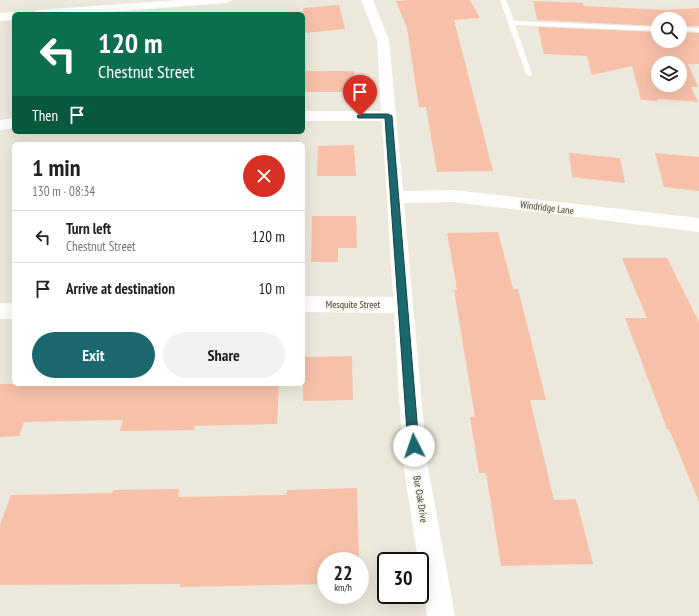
<!DOCTYPE html>
<html lang="en">
<head>
<meta charset="utf-8">
<style>
  :root { --surface:#fff; --page:#f2f2f2; --text:#202124; --muted:#757577; --line:#e0e0e0; --accent:#1a676d }
  body { margin:0; font-family:"PT Sans Narrow",sans-serif; background:var(--page); color:var(--text); height:100vh; display:flex; flex-direction:column; font-size:15px; white-space:nowrap }
  * { box-sizing:border-box; margin:0 }
  p { font-size:13px; color:var(--muted) }
  .icon { flex:none; width:22px; height:22px; fill:none; stroke:currentColor; stroke-width:2; stroke-linecap:round; stroke-linejoin:round }
  .map { position:relative; flex:1; overflow:hidden }
  .details { position:absolute; left:12px; top:142px; width:293px; height:244px; display:flex; flex-direction:column; background:var(--surface); border-radius:6px; box-shadow:0 4px 16px #0002 }
  .details>* { flex:none }
  .guide { position:absolute; left:12px; top:12px; width:293px; height:122px; border-radius:6px; box-shadow:0 4px 16px #0002; background:#0b6e4f; color:#fff; overflow:hidden }
  .tools { position:absolute; left:651px; top:12px; display:grid; gap:8px }
  .tools a { display:grid; place-items:center; width:36px; height:36px; border-radius:50%; background:var(--surface); box-shadow:0 4px 16px #0002; font-size:20px }
  .speed { position:absolute; left:317px; top:552px; display:flex; gap:8px; font-size:20px; font-weight:700; text-align:center }
  .speed>* { display:grid; place-content:center; width:52px; height:52px; border-radius:50%; background:var(--surface); box-shadow:0 4px 16px #0002; line-height:1 }
  .speed small { font-size:10px; font-weight:400 }
  .speed .limit { border:2px solid #111; border-radius:6px; background:#fff; color:#111 }
  .pin { position:absolute; display:grid; place-items:center; width:34px; height:34px; color:#fff; margin:-41px -17px; border-radius:50% 50% 50% 0; rotate:-45deg; box-shadow:0 0 4px #0007 }
  .pin .icon { rotate:45deg }
  .me { position:absolute; width:44px; margin:-22px; rotate:356deg; stroke-linejoin:round; filter:drop-shadow(0 0 3px #0008) }
  .turn { display:flex; align-items:center; gap:14px; height:84px; padding:0 20px; font-size:18px }
  .turn .icon { width:52px; height:52px; stroke-width:2.5 }
  .turn b { display:block; font-size:28px; line-height:34px }
  .then { display:flex; align-items:center; height:38px; padding:0 20px; background:#0003; gap:8px; font-size:15px }
  .round { display:grid; place-items:center; flex:none; width:42px; height:42px; border-radius:21px; background:var(--page) }
  .head { display:flex; align-items:center; justify-content:space-between; height:68px; padding:0 20px }
  h1 { font-size:24px; font-weight:600; line-height:30px }
  .action { display:flex; gap:8px; margin-top:auto; padding:8px 20px }
  .action a { flex:1; height:46px; border-radius:24px; background:var(--accent); color:#fff; font-size:16px; font-weight:600; line-height:46px; text-align:center }
  .action a+a { background:var(--page); color:var(--text) }
  ul { padding:0; list-style:none }
  li { display:flex; align-items:center; gap:12px; height:52px; padding:0 20px; border-top:1px solid var(--line) }
  li div { flex:1 }
  li b { display:block; font-size:15px }
  li em { font-style:normal }
  .map>svg:first-child { display:block }
  .building { fill:#f7c1a9; fill-rule:evenodd }
  .lines { fill:none; stroke-linecap:round; stroke-linejoin:round }
  .lane { fill:#fff; fill-rule:evenodd }
  .street { fill:#fff; fill-rule:evenodd }
  .route { fill:#1a676d; stroke:#114347 }
  .labels { text-anchor:middle; stroke-width:3; stroke-linejoin:round; paint-order:stroke }
  .street-label { font-size:10px; fill:#3e3c37; stroke:#f9f5e8 }
</style>
</head>
<body>
<div class="map">
<svg width="699" height="616" viewBox="0 0 699 616">
  <rect width="100%" height="100%" fill="#ece8db"/>
  <g class="building">
    <polygon points="410,0 470,0 480,18 454,20 493,171 437,172 426,107 419,107 407,28 396,1"/>
    <polygon points="533,1 583,3 584,6 666,10 699,8 699,26 680,26 680,19 658,19 658,26 537,20"/>
    <polygon points="339,5 345,29 303,33 303,8"/>
    <path d="M538,27l120,5v9h22v-9l19,1v31h-11l10,23h-7l7,15 -40,-3v2l-17,-1 -9,-34 -40,9 -5,-19 -43,-2zM658,63h22v22h-22z"/>
    <polygon points="303,71 354,71 355,92 303,92"/>
    <polygon points="354,145 356,176 317,176 318,146"/>
    <polygon points="569,153 620,158 625,183 572,177"/>
    <polygon points="655,153 699,157 699,191 664,187"/>
    <polygon points="312,216 356,216 357,248 338,248 338,262 311,262"/>
    <polygon points="498,232 513,289 518,289 546,400 530,400 554,500 576,499 593,564 501,566 486,473 479,473 470,417 475,417 454,290 457,290 447,233"/>
    <polygon points="622,258 667,258 699,322 699,502 669,429 667,429 625,318 647,318"/>
    <polygon points="352,356 353,400 303,401 303,357"/>
    <polygon points="0,384 279,384 277,424 195,426 194,430 120,431 123,420 24,422 19,436 0,437"/>
    <polygon points="357,488 359,561 326,561 326,584 180,587 180,584 0,585 0,525 11,495 112,493 113,490 179,489 178,497 286,495 287,490"/>
  </g>
  <g class="lines">
    <g class="lane">
      <polygon points="500,0 506,0 514,21 658,27 658,31 515,25 532,74 529,76 526,74"/>
      <polygon points="680,27 699,28 699,32 680,31"/>
    </g>
    <g class="street">
      <polygon points="179,0 232,0 226,3 85,14 31,14 37,10"/>
      <polygon points="361,0 373,0 389,40 403,191 454,190 699,218 699,232 454,202 404,203 427,462 455,616 427,616 420,561 418,561 403,462 394,313 303,312 303,296 393,297 382,121 303,121 303,111 381,111 377,40"/>
      <polygon points="14,12 19,14 14,14 14,20 0,21 0,13"/>
      <polygon points="14,118 14,128 0,130 0,120"/>
      <rect x="0" y="303" width="14" height="16"/>
    </g>
  </g>
  <polygon class="route" points="360,114 388,114 392,116 419,446 418,450 414,451 410,450 408,446 385,118 358,118 357,116"/>
  <g class="labels">
    <g class="street-label">
      <text transform="translate(547 207) rotate(7)" y="4">Windridge Lane</text>
      <text x="353" y="308">Mesquite Street</text>
      <text transform="translate(421 499) rotate(81)" y="4">Bur Oak Drive</text>
    </g>
  </g>
</svg>
<div class="tools">
<a><svg class="icon" aria-label="search" viewBox="0 0 24 24"><circle cx="10" cy="10" r="6"/><path d="M15 15l6 6"/></svg></a>
<a><svg class="icon" aria-label="layers" viewBox="0 0 24 24"><path d="M12 4l9 5-9 5-9-5zM3 14l9 5 9-5"/></svg></a>
</div>
<div class="speed"><div>22<small>km/h</small></div><div class="limit">30</div></div>
<div class="pin" style="left:360px;top:116px;background:#d93025"><svg class="icon" aria-label="arrive" viewBox="0 0 24 24"><path d="M6 21V4h12l-3 4 3 4H6"/></svg></div>
<svg class="me" style="left:414px;top:446px" viewBox="-20 -20 40 40"><circle r="19" fill="#fff"/><path d="M0-13L10 11 0 6-10 11z" fill="#1a676d"/></svg>
<div class="guide">
<div class="turn"><svg class="icon" aria-label="left" viewBox="0 0 24 24"><path d="M17 20v-9H6M10 6l-5 5 5 5"/></svg><div><b>120 m</b>Chestnut Street</div></div>
<div class="then">Then<svg class="icon" aria-label="arrive" viewBox="0 0 24 24"><path d="M6 21V4h12l-3 4 3 4H6"/></svg></div>
</div>
<section class="details">
<div class="head"><div><h1>1 min</h1><p>130 m · 08:34</p></div><a class="round" style="background:#d93025;color:#fff"><svg class="icon" aria-label="close" viewBox="0 0 24 24"><path d="M6 6l12 12M18 6L6 18"/></svg></a></div>
<ul>
<li><svg class="icon" aria-label="left" viewBox="0 0 24 24"><path d="M17 20v-9H6M10 6l-5 5 5 5"/></svg><div><b>Turn left</b><p>Chestnut Street</p></div><em>120 m</em></li>
<li><svg class="icon" aria-label="arrive" viewBox="0 0 24 24"><path d="M6 21V4h12l-3 4 3 4H6"/></svg><div><b>Arrive at destination</b></div><em>10 m</em></li>
</ul>
<div class="action"><a>Exit</a><a>Share</a></div>
</section>
</div>
</body>
</html>
